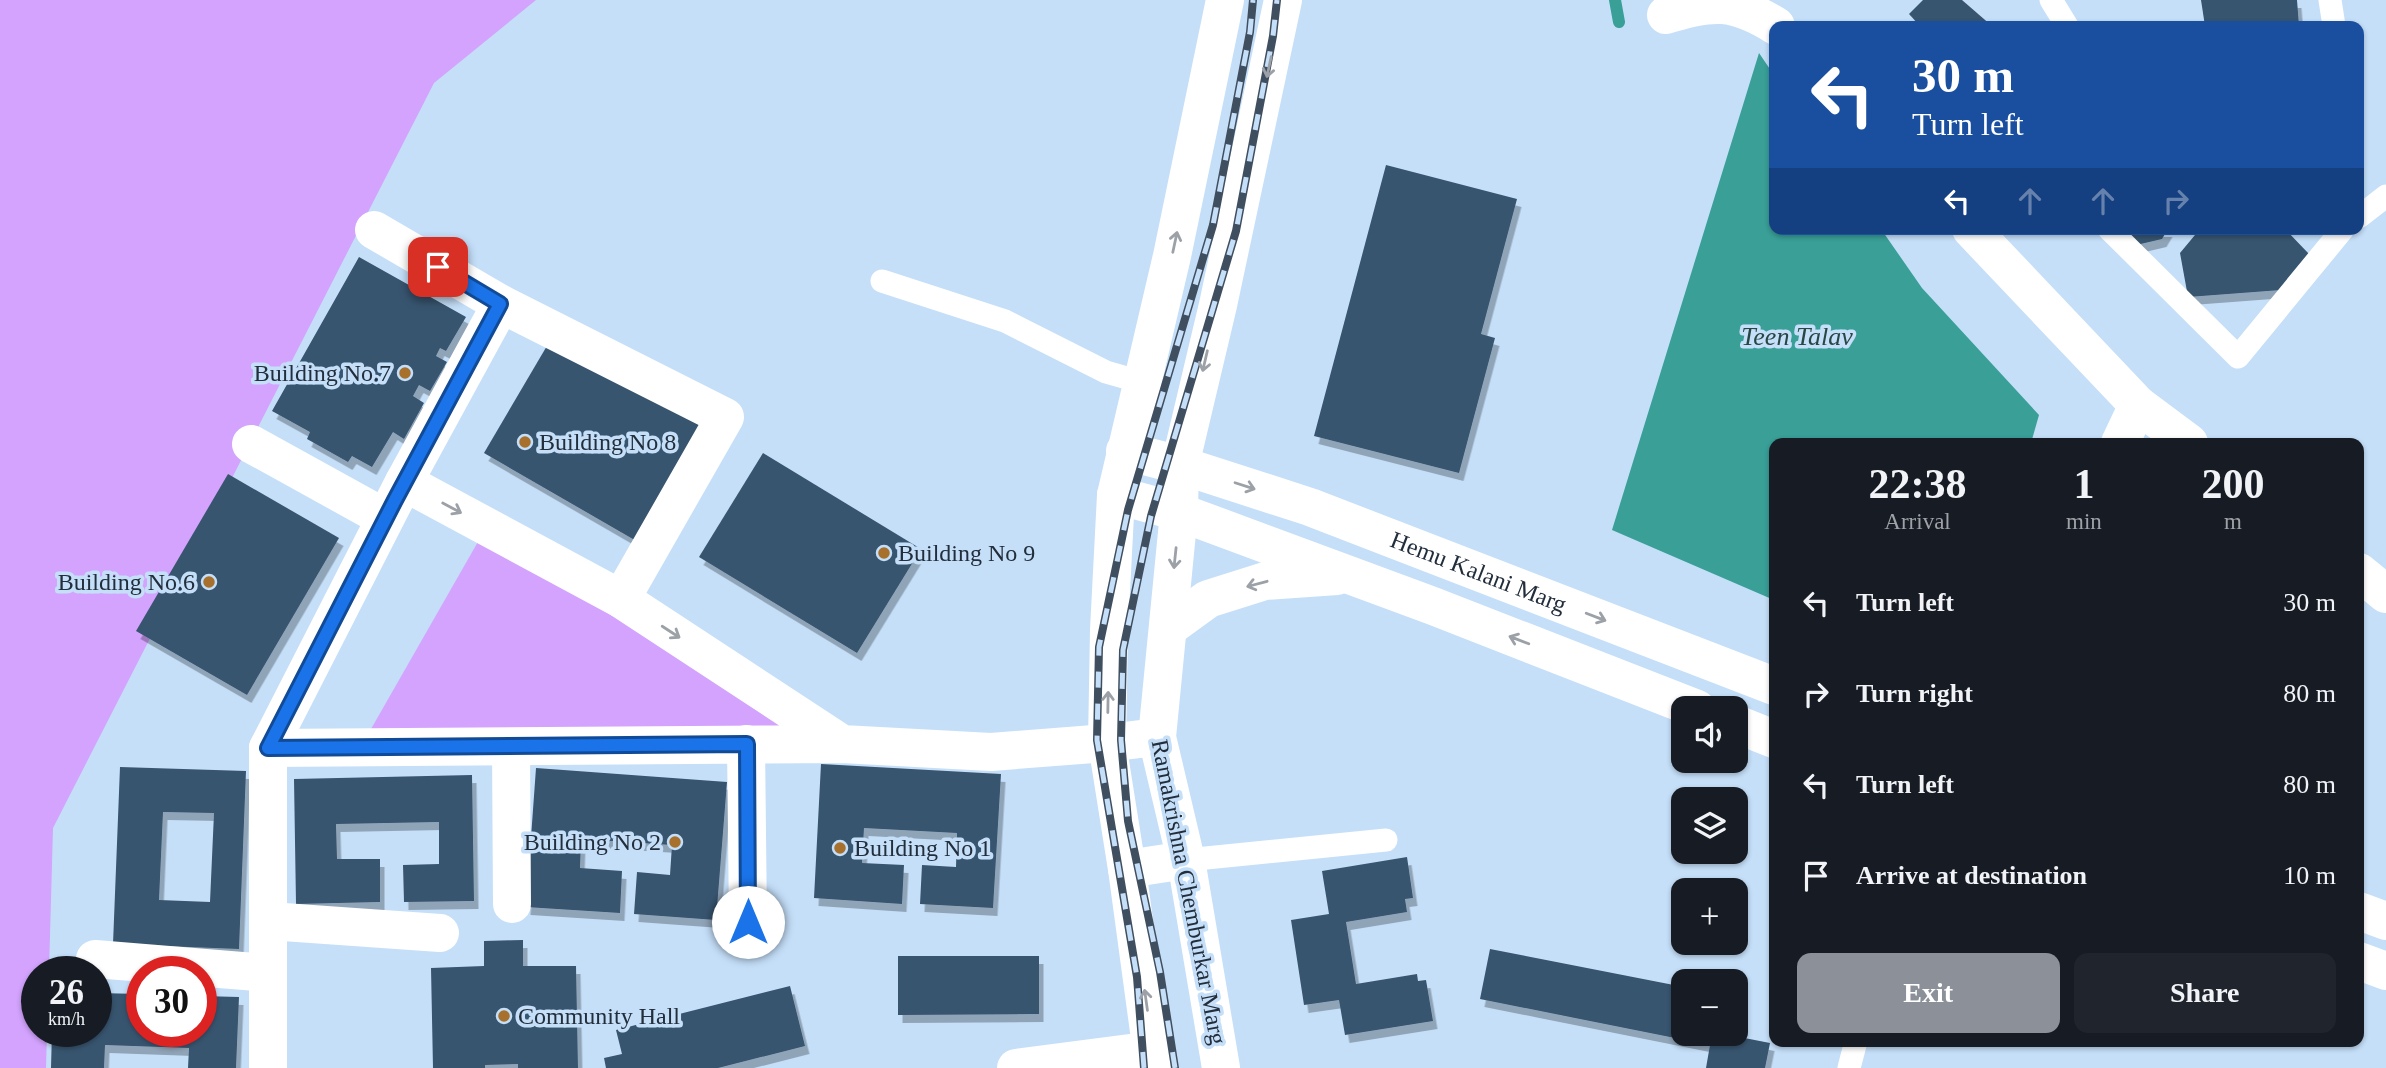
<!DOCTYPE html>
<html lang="en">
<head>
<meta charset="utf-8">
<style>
  :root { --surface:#171b24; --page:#20242c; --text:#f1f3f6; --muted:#9ea1a6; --accent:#8c9099 }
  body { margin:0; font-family:"Times New Roman",serif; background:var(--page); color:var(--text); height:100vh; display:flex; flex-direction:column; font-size:26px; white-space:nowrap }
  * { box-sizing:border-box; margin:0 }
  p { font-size:23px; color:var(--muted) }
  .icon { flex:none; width:38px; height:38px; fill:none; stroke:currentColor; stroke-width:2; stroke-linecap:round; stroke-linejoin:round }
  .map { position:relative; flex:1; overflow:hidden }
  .sheet { position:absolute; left:1769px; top:438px; width:595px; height:609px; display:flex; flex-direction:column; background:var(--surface); border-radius:14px; box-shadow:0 2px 5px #0004 }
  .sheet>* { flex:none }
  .top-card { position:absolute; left:1769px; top:21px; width:595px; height:214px; border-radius:14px; box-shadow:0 2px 5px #0004; background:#1a4fa0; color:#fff; overflow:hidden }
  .controls { position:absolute; left:1671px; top:696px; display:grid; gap:14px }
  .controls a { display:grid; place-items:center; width:77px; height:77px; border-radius:14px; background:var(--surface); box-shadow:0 2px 5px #0004; font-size:35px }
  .speed { position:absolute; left:21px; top:956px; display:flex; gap:14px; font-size:35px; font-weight:700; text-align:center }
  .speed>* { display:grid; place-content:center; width:91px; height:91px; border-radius:50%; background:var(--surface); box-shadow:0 2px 5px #0004; line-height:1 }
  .speed small { font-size:18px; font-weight:400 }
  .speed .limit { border:10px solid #d22; background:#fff; color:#111 }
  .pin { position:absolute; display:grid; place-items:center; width:60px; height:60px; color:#fff; margin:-30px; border-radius:14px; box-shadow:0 4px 10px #0006 }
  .me { position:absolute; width:77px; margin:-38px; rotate:0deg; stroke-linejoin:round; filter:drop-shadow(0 0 5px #0008) }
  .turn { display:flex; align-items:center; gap:24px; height:147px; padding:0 28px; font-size:32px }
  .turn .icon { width:91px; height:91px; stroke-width:2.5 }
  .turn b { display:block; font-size:49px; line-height:60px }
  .lanes { display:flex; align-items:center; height:66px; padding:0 28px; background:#0003; justify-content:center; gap:35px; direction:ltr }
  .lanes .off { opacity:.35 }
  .eta { display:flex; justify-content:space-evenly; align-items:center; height:119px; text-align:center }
  .eta b { font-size:42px; font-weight:700; line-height:49px }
  .action { display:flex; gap:14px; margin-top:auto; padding:14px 28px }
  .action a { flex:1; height:80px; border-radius:14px; background:var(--accent); color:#fff; font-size:28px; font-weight:700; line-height:80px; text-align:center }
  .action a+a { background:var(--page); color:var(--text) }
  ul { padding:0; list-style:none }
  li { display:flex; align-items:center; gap:21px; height:91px; padding:0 28px }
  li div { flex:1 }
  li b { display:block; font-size:26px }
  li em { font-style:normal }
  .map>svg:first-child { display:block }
  .green { fill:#d3a3fd }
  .water { fill:#399f97 }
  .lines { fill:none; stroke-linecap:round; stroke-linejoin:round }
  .stream { stroke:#399f97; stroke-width:12 }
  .building { fill:#38546f; fill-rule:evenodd; filter:url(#shadow) }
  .service { stroke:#fff; stroke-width:23 }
  .minor { stroke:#fff; stroke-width:38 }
  .secondary { stroke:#fff; stroke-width:38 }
  .rail-casing { stroke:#404f5f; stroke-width:8 }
  .rail { stroke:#c5dff9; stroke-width:5; stroke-dasharray:16; stroke-linecap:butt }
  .oneway { stroke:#9ca1a7 }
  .route-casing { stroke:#114b97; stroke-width:18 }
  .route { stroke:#1a73e8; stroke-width:12 }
  .poi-dot { fill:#a7702c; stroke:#c5dff9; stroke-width:2.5 }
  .labels { text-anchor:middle; stroke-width:7; stroke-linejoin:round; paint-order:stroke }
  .poi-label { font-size:24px; fill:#222e3b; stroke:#c5dff9; text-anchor:start }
  .street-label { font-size:24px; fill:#222e3b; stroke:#c5dff9 }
  .water-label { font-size:26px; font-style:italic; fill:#284744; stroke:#c5dff9 }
</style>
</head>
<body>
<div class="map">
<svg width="2386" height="1068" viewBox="0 0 2386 1068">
  <defs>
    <filter id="shadow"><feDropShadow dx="4.5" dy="8" stdDeviation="0" flood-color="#0004"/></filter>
  </defs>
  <rect width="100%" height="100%" fill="#c5dff9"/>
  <g class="green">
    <polygon points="0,0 536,0 434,83 53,828 49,971 37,971 37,1031 47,1031 46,1068 0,1068"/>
    <polygon points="487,526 844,726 371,729"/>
  </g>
  <polygon class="water" points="1759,53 1774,75 1774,229 1881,229 1922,288 2039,415 2031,443 1774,443 1774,600 1612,530"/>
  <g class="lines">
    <polyline class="stream" points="1615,0 1619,22"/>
  </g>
  <g class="building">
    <polygon points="1923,0 1962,0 1992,26 1920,26 1909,14"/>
    <polygon points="2201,0 2297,0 2299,26 2205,26"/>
    <polygon points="1386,165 1517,199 1481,334 1495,338 1459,473 1314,436"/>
    <polygon points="2124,229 2168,229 2162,239 2132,246"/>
    <polygon points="2189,229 2285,229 2309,254 2281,290 2188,297 2180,253 2195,235"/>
    <polygon points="359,257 466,317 446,351 440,348 436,356 447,362 430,391 419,385 413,396 424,403 404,439 393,432 372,467 352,456 348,462 307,439 310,432 272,411"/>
    <polygon points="551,339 712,432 645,546 484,453"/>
    <polygon points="763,453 921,549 857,653 699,557"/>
    <polygon points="228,474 339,538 247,695 136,631"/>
    <polygon points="821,764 1001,774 993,908 920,904 922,865 956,867 957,833 864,828 862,863 904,865 902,904 814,898"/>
    <path d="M120,767l126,4 -7,178 -126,-5zM163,812l51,1 -4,89 -51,-2z"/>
    <polygon points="536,768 727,782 716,920 634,914 637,872 670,875 672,845 581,839 580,868 622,871 620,913 526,907"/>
    <polygon points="472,775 474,901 404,902 403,865 439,864 439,822 336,824 337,859 380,859 380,902 296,904 294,779"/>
    <polygon points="1407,857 1413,898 1405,899 1407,912 1346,922 1356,984 1417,974 1418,981 1426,980 1433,1021 1345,1035 1339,1000 1304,1005 1291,920 1329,914 1322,871"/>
    <polygon points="523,940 523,966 576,966 578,1068 518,1068 518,1064 485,1065 485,1068 433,1068 431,968 484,966 484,941"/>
    <polygon points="1490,949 1684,987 1684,1034 1724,1034 1770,1043 1765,1068 1706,1068 1710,1045 1480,999"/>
    <polygon points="898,956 1039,956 1039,1014 898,1015"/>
    <polygon points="790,986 805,1046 718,1068 606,1068 604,1058 622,1054 616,1030"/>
    <polygon points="96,993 142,994 142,1031 201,1031 201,996 239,997 236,1068 188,1068 189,1048 105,1045 104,1068 51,1068 52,1031 96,1031"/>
  </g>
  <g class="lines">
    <g class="service">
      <polyline points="2051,0 2067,26"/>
      <polyline points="2330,0 2334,26"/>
      <polyline points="2359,217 2386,196"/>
      <polyline points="2109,229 2238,357 2343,229"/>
      <polyline points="882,281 1005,321 1106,372 1141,382"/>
      <polyline points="1186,860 1386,840"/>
      <polyline points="1849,1068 1856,1041"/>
    </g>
    <g class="minor">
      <path d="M1666,15c47,-15 68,-15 110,11"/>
      <polyline points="1971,229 2138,405 2120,443"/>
      <polyline points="374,230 501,304 725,417 621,599"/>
      <polyline points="2138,405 2189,443"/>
      <polyline points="251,444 385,518"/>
      <polyline points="404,482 501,304"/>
      <polyline points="2359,572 2386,594"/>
      <polyline points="746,744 748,922"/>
      <polyline points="842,744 621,599 404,482 268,748 842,744 991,752 1107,743 1157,737"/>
      <polyline points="511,747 512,904"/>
      <polyline points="1127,869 1186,860"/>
      <polyline points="269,921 440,933"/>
      <polyline points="95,959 268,973"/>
      <polyline points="268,1068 268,748"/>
      <polyline points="1016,1068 1153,1050"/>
    </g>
    <g class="secondary">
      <path id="s1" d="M1125,451l55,14 130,42 464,179"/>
      <polyline points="1116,495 1179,512 1433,606 1697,709"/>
      <polyline points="1168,628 1208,599 1265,581 1337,576"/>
      <polyline points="1736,724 1774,739"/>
      <polyline points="2359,911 2386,921"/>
      <polyline points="2359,961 2386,971"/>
      <polyline points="1154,1068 1127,869 1107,743 1109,630 1116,495 1172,256 1225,0"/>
      <polyline points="1221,1068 1186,860 1157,737 1179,512 1180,465 1218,305 1283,0"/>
    </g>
    <defs>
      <g id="rail">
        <polyline points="1144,1068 1137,977 1097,740 1099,647 1128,510 1213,225 1250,32 1253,0"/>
        <polyline points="1175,1068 1160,972 1128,821 1121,740 1123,650 1151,516 1236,231 1273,36 1277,0"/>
      </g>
    </defs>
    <use href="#rail" class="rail-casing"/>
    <use href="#rail" class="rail"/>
  </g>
  <defs><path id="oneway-shaft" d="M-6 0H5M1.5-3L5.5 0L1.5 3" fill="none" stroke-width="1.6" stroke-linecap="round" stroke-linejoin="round" transform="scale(1.75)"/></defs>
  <g class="oneway">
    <use href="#oneway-shaft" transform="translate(1269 67) rotate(102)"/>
    <use href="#oneway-shaft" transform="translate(1175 242) rotate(-78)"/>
    <use href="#oneway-shaft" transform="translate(1205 361) rotate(103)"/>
    <use href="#oneway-shaft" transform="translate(1245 486) rotate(18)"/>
    <use href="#oneway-shaft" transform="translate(452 508) rotate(28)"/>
    <use href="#oneway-shaft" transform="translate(1175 558) rotate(96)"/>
    <use href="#oneway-shaft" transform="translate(1257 584) rotate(165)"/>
    <use href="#oneway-shaft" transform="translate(1596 617) rotate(21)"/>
    <use href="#oneway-shaft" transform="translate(671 632) rotate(33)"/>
    <use href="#oneway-shaft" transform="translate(1519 640) rotate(-159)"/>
    <use href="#oneway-shaft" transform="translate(1108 702) rotate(-89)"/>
    <use href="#oneway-shaft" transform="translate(1146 1000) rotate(-98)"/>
  </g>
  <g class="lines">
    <defs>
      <polyline id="route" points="438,267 500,304 395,500 268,748 747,744 748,922"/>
    </defs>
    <use href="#route" class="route-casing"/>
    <use href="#route" class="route"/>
  </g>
  <g class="poi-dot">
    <circle cx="405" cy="373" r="7"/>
    <circle cx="525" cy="442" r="7"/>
    <circle cx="884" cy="553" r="7"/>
    <circle cx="209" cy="582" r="7"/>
    <circle cx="675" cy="842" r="7"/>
    <circle cx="840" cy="848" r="7"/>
    <circle cx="504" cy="1016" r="7"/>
  </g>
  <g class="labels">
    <g class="poi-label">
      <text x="391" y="381" text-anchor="end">Building No.7</text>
      <text x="539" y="450">Building No 8</text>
      <text x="898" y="561">Building No 9</text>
      <text x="195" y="590" text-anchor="end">Building No.6</text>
      <text x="661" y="850" text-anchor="end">Building No 2</text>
      <text x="854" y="856">Building No 1</text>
      <text x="518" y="1024">Community Hall</text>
    </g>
    <g class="street-label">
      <text dy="8" stroke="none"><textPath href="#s1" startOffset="374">Hemu Kalani Marg</textPath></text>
      <text transform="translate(1189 892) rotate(79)" y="8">Ramakrishna Chemburkar Marg</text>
    </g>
    <g class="water-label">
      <text x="1797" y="345">Teen Talav</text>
    </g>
  </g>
</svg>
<div class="controls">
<a><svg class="icon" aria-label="sound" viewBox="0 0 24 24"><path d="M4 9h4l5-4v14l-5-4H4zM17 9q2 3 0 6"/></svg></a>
<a><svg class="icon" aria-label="layers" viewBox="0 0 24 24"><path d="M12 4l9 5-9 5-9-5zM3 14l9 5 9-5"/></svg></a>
<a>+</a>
<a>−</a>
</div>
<div class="speed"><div>26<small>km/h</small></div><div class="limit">30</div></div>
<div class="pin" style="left:438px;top:267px;background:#d93025"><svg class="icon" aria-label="arrive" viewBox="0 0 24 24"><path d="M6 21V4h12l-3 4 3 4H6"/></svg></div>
<svg class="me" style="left:748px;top:922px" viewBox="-20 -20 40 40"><circle r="19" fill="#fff"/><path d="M0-13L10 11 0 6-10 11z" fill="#1a73e8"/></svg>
<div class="top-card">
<div class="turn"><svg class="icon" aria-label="left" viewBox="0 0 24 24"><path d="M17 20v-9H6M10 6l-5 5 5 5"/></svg><div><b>30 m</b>Turn left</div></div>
<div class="lanes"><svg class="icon" aria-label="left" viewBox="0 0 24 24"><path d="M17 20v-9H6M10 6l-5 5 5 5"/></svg><svg class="icon off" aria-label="ahead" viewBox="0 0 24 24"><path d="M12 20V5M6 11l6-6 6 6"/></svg><svg class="icon off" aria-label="ahead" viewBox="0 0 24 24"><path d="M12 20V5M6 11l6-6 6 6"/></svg><svg class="icon off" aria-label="right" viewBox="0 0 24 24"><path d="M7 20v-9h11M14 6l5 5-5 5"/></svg></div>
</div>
<section class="sheet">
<div class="eta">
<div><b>22:38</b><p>Arrival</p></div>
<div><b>1</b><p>min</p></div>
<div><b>200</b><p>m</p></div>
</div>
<ul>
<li><svg class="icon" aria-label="left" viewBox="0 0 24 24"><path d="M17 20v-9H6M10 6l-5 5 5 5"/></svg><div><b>Turn left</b></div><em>30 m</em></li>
<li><svg class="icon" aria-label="right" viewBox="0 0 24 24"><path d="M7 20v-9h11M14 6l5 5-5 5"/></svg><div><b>Turn right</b></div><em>80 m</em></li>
<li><svg class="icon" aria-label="left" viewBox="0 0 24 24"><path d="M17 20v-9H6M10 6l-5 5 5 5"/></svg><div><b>Turn left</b></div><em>80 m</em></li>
<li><svg class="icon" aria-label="arrive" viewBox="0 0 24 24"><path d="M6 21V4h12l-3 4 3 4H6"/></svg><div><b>Arrive at destination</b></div><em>10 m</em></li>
</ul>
<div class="action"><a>Exit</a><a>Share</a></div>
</section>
</div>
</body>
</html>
